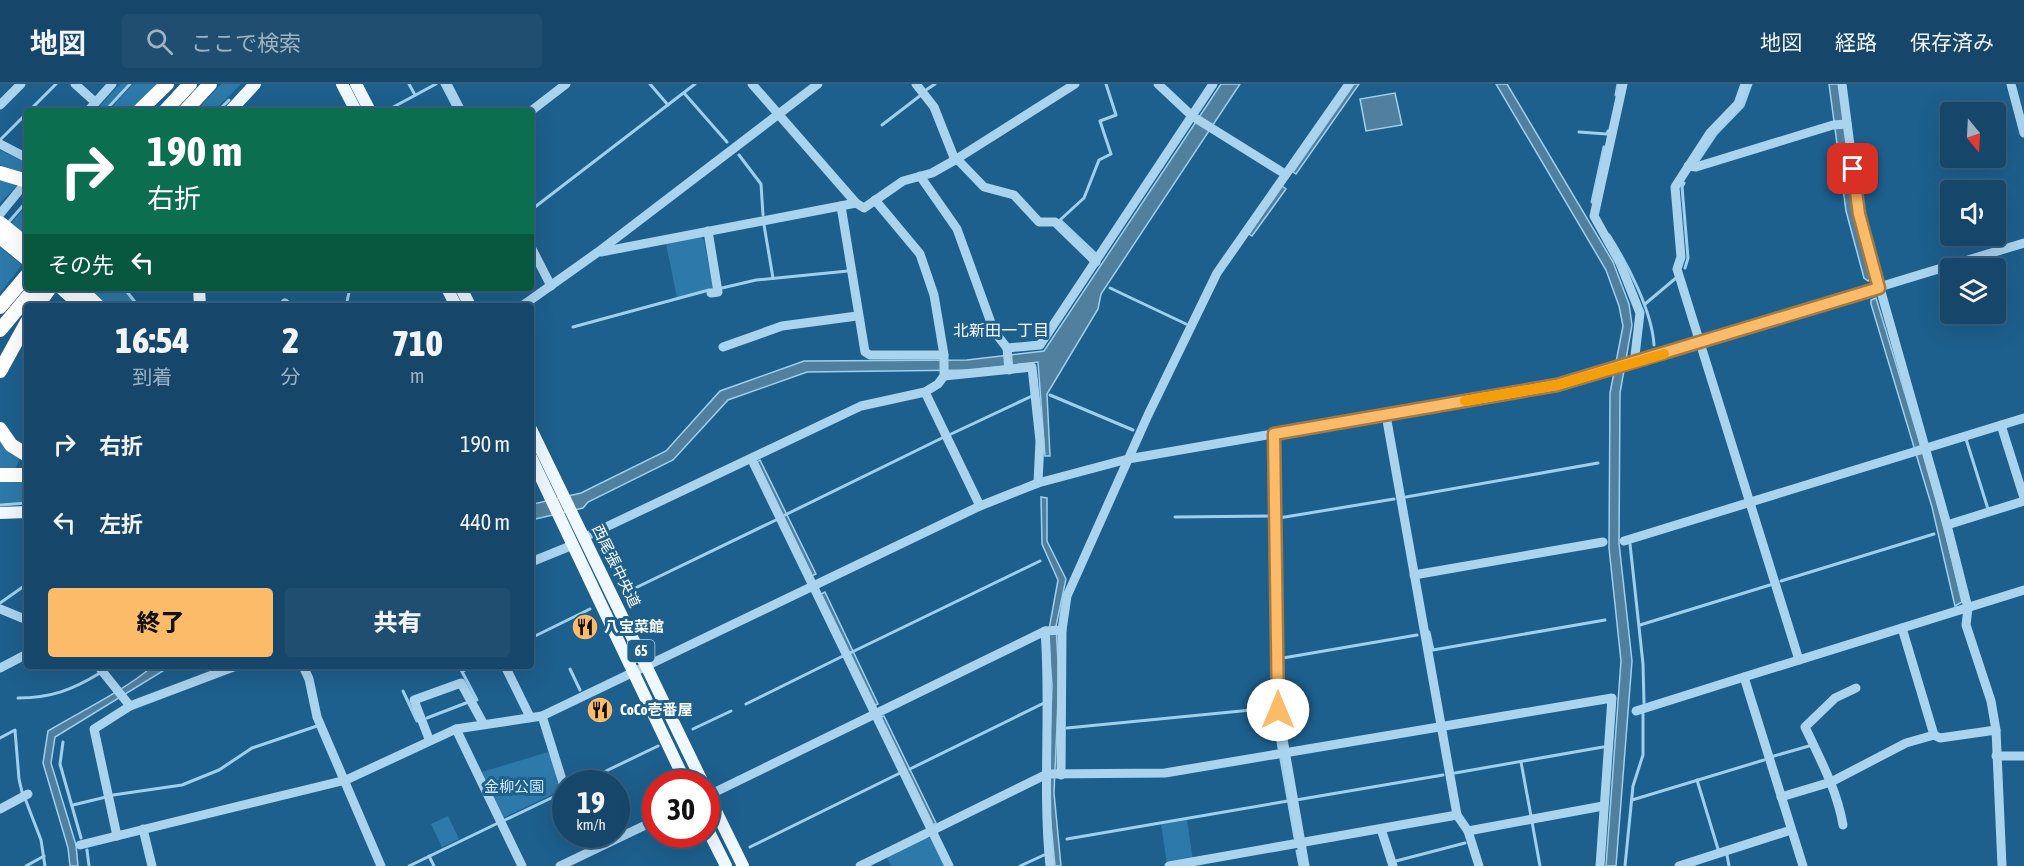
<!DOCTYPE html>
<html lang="ja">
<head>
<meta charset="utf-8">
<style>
  :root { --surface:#16476a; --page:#1f4e70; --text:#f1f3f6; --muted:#9eb2c1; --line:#355f7e; --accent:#fcbb69 }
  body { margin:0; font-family:"Asap Condensed","Noto Sans JP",sans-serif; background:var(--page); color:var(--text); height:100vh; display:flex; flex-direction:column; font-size:22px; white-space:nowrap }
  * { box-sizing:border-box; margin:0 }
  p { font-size:20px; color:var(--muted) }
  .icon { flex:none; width:33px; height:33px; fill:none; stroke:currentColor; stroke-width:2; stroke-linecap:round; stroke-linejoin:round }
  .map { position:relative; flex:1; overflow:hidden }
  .details { position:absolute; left:24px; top:219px; width:510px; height:366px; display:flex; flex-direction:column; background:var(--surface); border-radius:6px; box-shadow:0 6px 24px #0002,0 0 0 2px var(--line) }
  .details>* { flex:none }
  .banner { position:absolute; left:24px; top:24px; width:510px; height:183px; border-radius:6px; box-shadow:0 6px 24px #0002,0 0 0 2px var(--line); background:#0b6e4f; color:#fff; overflow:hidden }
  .needle { width:39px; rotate:162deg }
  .buttons { position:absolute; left:1940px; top:18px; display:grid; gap:12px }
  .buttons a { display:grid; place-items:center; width:66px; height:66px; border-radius:6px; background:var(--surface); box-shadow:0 6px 24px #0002,0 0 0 2px var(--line); font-size:30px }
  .speed { position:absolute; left:552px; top:686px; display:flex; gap:12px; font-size:30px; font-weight:700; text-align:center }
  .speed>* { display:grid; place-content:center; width:78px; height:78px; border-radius:50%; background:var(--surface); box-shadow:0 6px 24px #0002,0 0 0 2px var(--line); line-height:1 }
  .speed small { font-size:15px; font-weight:400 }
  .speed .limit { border:9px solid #d22; background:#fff; color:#111 }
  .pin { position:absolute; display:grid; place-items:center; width:51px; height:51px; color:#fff; margin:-26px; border-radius:12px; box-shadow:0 3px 9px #0006 }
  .me { position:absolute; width:66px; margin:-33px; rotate:0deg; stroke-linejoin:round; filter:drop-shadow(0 0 4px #0008) }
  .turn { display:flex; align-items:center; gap:21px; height:126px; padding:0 24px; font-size:27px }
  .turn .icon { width:78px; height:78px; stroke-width:2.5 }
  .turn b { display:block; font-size:42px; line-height:51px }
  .then { display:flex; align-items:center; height:57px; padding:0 24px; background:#0003; gap:12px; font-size:22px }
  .eta { display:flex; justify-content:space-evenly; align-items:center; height:102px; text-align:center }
  .eta b { font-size:36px; font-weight:800; line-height:42px }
  .button { display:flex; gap:12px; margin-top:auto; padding:12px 24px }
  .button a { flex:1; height:69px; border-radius:6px; background:var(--accent); color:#111; font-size:24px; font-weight:800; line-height:69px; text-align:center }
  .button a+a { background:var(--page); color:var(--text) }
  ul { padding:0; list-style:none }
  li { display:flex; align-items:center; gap:18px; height:78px; padding:0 24px }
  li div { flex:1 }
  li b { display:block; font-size:22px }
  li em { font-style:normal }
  header { display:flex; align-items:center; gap:36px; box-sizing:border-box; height:84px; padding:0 30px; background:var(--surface); border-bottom:2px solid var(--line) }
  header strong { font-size:28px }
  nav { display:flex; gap:33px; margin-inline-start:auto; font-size:21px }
  .search { width:420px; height:54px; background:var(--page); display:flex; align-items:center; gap:15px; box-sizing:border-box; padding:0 21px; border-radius:6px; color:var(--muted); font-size:22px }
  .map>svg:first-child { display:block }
  .green { fill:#2d79a9 }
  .water { fill:#51809f; stroke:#9ed0ee; stroke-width:1.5 }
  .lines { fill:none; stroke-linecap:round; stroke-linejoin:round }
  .stream { stroke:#9ed0ee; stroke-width:3 }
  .minor { stroke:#aad3ed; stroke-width:9 }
  .major { stroke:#f0f8ff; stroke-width:12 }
  .highway { stroke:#fff; stroke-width:14 }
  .route-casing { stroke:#a47a44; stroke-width:15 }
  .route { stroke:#fcbb69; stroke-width:10 }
  .slow { stroke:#f59e0b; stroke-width:10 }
  .labels { text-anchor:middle; stroke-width:6; stroke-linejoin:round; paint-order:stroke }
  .shield { fill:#1d5f8d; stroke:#bbcfdd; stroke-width:1.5 }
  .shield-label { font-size:14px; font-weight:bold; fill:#fff }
  .street-label { font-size:15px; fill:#fff; stroke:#1d5f8d }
  .poi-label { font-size:15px; font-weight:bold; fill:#fff; stroke:#1d5f8d; text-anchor:start }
  .park-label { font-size:15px; fill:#d0e9f9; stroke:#1d5f8d }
  .neighbourhood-label { font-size:16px; fill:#fff; stroke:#1d5f8d }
</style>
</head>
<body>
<header>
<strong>地図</strong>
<div class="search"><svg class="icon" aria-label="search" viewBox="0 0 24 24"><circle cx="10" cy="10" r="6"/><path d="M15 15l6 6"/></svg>ここで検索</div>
<nav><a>地図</a><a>経路</a><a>保存済み</a></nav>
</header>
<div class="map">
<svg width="2024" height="782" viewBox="0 0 2024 782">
  <rect width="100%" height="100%" fill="#1d5f8d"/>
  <g class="green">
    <polygon points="120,0 128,0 104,27 95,27"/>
    <polygon points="133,0 160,0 131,27 108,27"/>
    <polygon points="221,0 241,0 214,27 196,27"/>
    <polygon points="0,66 25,78 27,90 0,81"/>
    <polygon points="0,96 18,101 0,119"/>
    <polygon points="27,120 27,157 9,142"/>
    <polygon points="700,153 704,156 713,204 677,214 666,160"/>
    <polygon points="0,163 22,181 0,209"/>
    <polygon points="87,204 122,204 136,222 105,222"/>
    <polygon points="0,358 20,375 15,385 0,385"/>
    <polygon points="0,398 27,398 27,418 0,419"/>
    <polygon points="548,668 564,705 503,734 482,688"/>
    <polygon points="448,732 459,755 442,763 431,740"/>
    <polygon points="1187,736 1193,776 1167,780 1161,740"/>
    <polygon points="925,753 931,754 945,782 891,782 886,772"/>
  </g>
  <g class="water">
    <polygon points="1221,0 1240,0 1101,210 1098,225 1047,310 1050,372 1045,372 1038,278 971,286 807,288 728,316 673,376 588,418 583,424 531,436 533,420 581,409 666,367 720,307 804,277 967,276 1044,267"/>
    <polygon points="1354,0 1359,0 1296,90 1293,88"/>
    <polygon points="1496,0 1507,0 1613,178 1629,220 1632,241 1620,309 1619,459 1632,577 1616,782 1606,782 1621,577 1609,464 1610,309 1623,242 1619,222 1606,186"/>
    <polygon points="1829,0 1839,0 1873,192 1868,197 1864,194 1846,127"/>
    <polygon points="1395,9 1402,41 1366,47 1360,15"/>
    <polygon points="1282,102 1286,105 1252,152 1249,150"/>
    <polygon points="1876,214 1939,422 1962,518 1955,522 1932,423 1871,220 1871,216"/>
    <polygon points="760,376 816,490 812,492 757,378"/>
    <polygon points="1041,413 1047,414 1047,457 1066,495 1056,542 1059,596 1054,709 1061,782 1055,782 1048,709 1052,601 1048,551 1058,496 1042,460"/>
    <polygon points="825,508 878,620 874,622 821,510"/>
    <path d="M153,582h18l-116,71 -4,26 25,82 2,21h-8l-2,-18 -25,-85 5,-32c35,-21 74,-39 105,-65z"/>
    <polygon points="884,632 936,739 933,741 881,633"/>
  </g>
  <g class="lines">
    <g class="stream">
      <polyline points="409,0 415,11"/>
      <polyline points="442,0 456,27"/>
      <polyline points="650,0 668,21"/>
      <polyline points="926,6 935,0"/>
      <polyline points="684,9 727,58"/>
      <polyline points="1616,11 1618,0"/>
      <polyline points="29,27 56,0"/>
      <polyline points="105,27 130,0"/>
      <polyline points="218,27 229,16"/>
      <polyline points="386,27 436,0"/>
      <polyline points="882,41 921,11"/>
      <polyline points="1579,48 1607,50 1608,47"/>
      <polyline points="0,56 27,29"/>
      <polyline points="739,71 761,100 763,131"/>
      <polyline points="1698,77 1716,50 1743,22 1751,0"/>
      <polyline points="1684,99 1682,103 1688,174 1685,184"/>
      <polyline points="1592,118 1604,63"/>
      <polyline points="531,126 695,0"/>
      <polyline points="7,140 27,117"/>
      <polyline points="764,141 773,194"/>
      <path d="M1609,151c19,30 43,76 45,110"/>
      <polyline points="1095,169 1060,136 1084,114 1099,76 1111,70 1100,37 1116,31 1106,0"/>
      <polyline points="124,204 138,222"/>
      <polyline points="722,204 756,196 848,187"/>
      <polyline points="1110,204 1186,240"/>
      <polyline points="1645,220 1676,194"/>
      <polyline points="346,222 350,204"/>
      <polyline points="573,243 709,206"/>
      <polyline points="1050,311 1133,346"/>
      <polyline points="949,351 1032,312"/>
      <polyline points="1966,355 1988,425"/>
      <polyline points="1269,363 1273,627 1279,664"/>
      <polyline points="1406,413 1598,379"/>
      <polyline points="0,421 27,419"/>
      <polyline points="785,431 944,353"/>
      <polyline points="1175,433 1271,432"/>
      <polyline points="1279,434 1394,415"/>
      <polyline points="1630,460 1643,580 1644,619"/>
      <polyline points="1781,497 1934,450"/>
      <polyline points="627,508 778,435"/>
      <polyline points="0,519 27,500"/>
      <polyline points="1640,541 1770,501"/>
      <polyline points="1429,548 1433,566 1605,536"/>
      <polyline points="531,554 590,525"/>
      <polyline points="850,569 1040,477"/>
      <polyline points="1283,574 1417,551"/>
      <polyline points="459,582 477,616"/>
      <polyline points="570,585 580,606"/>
      <polyline points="463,587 474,582"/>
      <polyline points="403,607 417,637"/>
      <path d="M18,614c33,0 54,-8 82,-25"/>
      <polyline points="746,620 843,572"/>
      <polyline points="427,634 466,619"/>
      <polyline points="1067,644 1273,624"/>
      <polyline points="693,645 731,627"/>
      <polyline points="0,654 15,646 19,695 22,708"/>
      <polyline points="63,658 60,680 81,754"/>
      <polyline points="1774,672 1809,662"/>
      <polyline points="1281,675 1295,754"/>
      <polyline points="1521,678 1531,732"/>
      <polyline points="910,685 1044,619"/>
      <polyline points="1455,689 1603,663"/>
      <polyline points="1697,696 1718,765"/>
      <polyline points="581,699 658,662"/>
      <polyline points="113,711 182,701 219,686 252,664 317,642"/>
      <polyline points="1296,716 1443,691"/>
      <polyline points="1632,716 1764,676"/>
      <polyline points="26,717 41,756 45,782"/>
      <polyline points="73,721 106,713"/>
      <polyline points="505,736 566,707"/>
      <polyline points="1532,738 1540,782"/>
      <polyline points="1067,755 1288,717"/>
      <polyline points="750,763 900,689"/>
      <polyline points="87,766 89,782"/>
      <polyline points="1297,767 1300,782"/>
      <polyline points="1727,771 1729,782"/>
      <polyline points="429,772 434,782"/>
      <polyline points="1396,777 1465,759"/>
      <polyline points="26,782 44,772"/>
      <polyline points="409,782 496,740"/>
      <polyline points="1020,782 1044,771"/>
      <polyline points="1625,782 1633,702 1643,671 1643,630"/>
    </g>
    <g class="minor">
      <polyline points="75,0 95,18"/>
      <polyline points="447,0 461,27"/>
      <polyline points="752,0 856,119 864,124 903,97 932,89 955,76 1075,0"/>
      <polyline points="916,0 934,23 955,76"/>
      <polyline points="1158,0 1192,32 1285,90"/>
      <polyline points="1623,0 1594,132 1620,179 1640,229 1634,280"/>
      <polyline points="1745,0 1738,20 1710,49 1675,103 1681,173 1677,185 1799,576"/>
      <polyline points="1842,0 1859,130 1947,441 1968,524 1966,541 1991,617 1996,646"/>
      <polyline points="2011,0 2024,49"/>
      <polyline points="0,21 21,0"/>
      <polyline points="88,27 112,0"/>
      <polyline points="531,27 566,0"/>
      <polyline points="0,60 27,74"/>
      <polyline points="957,75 984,103 1014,111 1039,138 1055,138 1096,178"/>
      <polyline points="1688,82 1696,83 1833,41 1847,40"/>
      <polyline points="920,92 957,145 994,247 1007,264 1009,286"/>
      <polyline points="841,122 865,268 870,271 944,271"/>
      <polyline points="0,130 27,97"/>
      <polyline points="708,147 718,208 711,209"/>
      <polyline points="531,163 551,202"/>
      <polyline points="601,168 856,119"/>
      <polyline points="283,222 285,219"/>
      <polyline points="522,222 598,168 818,0"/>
      <polyline points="723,263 782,242 857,232"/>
      <polyline points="1007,264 1040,261 1213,0"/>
      <polyline points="944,292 1032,283 1040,357 1038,399"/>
      <polyline points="925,308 980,422"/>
      <polyline points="1386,331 1457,731 1468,747 1479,782"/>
      <polyline points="2001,341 2024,414"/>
      <polyline points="1274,350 1278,626 1305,782"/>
      <polyline points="752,376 949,782"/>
      <polyline points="1947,441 2024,417"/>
      <polyline points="585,453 861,322 925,308 938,300 944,292 944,271 934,211 920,170 875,116"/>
      <polyline points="1624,457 2024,334"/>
      <polyline points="531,478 573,461"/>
      <polyline points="1414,491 1603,458"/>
      <polyline points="0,525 27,536"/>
      <polyline points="1902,544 1934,651"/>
      <path d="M1045,547c6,78 -3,157 5,235"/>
      <polyline points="98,582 130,622"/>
      <polyline points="303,582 309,595 317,633 381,782"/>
      <polyline points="505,582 530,633"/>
      <polyline points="0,584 27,570"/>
      <polyline points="1636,627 1744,593"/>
      <polyline points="542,632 564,702"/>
      <polyline points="456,645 522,782"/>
      <polyline points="429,655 414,616 461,599 483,639"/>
      <polyline points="1996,672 2024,672"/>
      <polyline points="1061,691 1062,546 1067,512 1148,331 1217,189 1349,0"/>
      <polyline points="709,711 1045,547 1062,546"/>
      <polyline points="1781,713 1831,698 1906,659 1934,651 1940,654 1996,646 2002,782"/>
      <polyline points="0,725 28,710"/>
      <path d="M1843,741c-6,-35 -23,-66 -38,-98l30,-29 21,-10"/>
      <polyline points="143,745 152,782"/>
      <polyline points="1381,745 1393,782"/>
      <polyline points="1468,747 1603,722"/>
      <polyline points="117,752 94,645 130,622 236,582"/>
      <polyline points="80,761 346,696 456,645 542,632 980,422 1038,399 1128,375 1557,301 2024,159"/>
      <polyline points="560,782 656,736"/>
      <polyline points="860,782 1047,690 1165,689 1612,614 1600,782"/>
      <polyline points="1169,782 1457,731"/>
      <polyline points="1679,782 1791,746"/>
      <polyline points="1803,782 1744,593 2024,506"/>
    </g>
    <g class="major">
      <polyline points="342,0 356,27"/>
      <polyline points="356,0 370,27"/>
      <polyline points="230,27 255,0"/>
      <polyline points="199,204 200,222"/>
      <polyline points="447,204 456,222"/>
      <polyline points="461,204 470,222"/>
      <polyline points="531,345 703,699"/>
      <polyline points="531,373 686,699"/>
      <polyline points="0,429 27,428"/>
      <polyline points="706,707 743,782"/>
      <polyline points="706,742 726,782"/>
    </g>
    <g class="highway">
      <polyline points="139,27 167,0"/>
      <polyline points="165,27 190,0"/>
      <polyline points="185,27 210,0"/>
      <polyline points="0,89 27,97"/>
      <polyline points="0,139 27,161"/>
      <polyline points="0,153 27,175"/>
      <polyline points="62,204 82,222"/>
      <polyline points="79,204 98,222"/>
      <polyline points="37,222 50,204"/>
      <polyline points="0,223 27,191"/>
      <polyline points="0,246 35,204"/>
      <polyline points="0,287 27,238"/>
      <polyline points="0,345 11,361 27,371"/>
      <polyline points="0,391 27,391"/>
    </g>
  </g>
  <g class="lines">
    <defs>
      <polyline id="route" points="1278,626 1274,350 1557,301 1879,204 1859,130 1853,85"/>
    </defs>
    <use href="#route" class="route-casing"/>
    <use href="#route" class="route"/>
    <polyline class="slow" points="1465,317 1557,301 1664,270"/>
  </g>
  <defs>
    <symbol id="restaurant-disc" viewBox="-11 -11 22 22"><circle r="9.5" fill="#fcbb69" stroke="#1d5f8d"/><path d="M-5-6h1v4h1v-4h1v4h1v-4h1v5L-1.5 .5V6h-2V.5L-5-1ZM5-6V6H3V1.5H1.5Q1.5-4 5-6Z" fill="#111"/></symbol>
  </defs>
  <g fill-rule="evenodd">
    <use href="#restaurant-disc" x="570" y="528" width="30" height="30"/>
    <use href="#restaurant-disc" x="585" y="611" width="30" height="30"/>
  </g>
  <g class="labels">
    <rect class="shield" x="627.5" y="556" width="27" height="22" rx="4.5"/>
    <g class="shield-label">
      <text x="641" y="572">65</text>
    </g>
    <g class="street-label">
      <text transform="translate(616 482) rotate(64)" y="5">西尾張中央道</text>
    </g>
    <g class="poi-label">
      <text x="604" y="548">八宝菜館</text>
      <text x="620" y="631">CoCo壱番屋</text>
    </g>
    <g class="park-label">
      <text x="514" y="708">金柳公園</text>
    </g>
    <g class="neighbourhood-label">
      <text x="1001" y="252">北新田一丁目</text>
    </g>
  </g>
</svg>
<div class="buttons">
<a><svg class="needle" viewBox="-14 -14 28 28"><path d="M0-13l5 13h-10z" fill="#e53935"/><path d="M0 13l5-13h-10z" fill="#9eb2c1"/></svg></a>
<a><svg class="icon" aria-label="sound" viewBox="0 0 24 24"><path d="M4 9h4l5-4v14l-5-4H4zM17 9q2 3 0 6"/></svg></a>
<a><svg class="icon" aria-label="layers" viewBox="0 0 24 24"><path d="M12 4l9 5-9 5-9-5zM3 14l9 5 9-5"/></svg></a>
</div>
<div class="speed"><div>19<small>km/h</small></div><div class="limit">30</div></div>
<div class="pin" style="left:1853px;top:85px;background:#d93025"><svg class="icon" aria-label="arrive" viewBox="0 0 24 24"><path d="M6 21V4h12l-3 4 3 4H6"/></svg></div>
<svg class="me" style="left:1278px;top:626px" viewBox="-20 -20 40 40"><circle r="19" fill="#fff"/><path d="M0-13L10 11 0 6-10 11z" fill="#fcbb69"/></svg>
<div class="banner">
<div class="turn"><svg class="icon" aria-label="right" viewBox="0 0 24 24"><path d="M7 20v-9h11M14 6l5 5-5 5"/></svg><div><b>190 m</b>右折</div></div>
<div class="then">その先<svg class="icon" aria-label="left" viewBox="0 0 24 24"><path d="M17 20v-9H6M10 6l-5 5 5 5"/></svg></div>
</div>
<section class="details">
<div class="eta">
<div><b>16:54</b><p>到着</p></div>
<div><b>2</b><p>分</p></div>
<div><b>710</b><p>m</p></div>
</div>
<ul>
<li><svg class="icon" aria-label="right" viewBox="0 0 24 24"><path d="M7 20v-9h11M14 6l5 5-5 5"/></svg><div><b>右折</b></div><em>190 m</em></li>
<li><svg class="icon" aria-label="left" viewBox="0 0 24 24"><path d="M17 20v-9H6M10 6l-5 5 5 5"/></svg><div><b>左折</b></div><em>440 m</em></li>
</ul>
<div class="button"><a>終了</a><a>共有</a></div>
</section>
</div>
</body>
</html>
